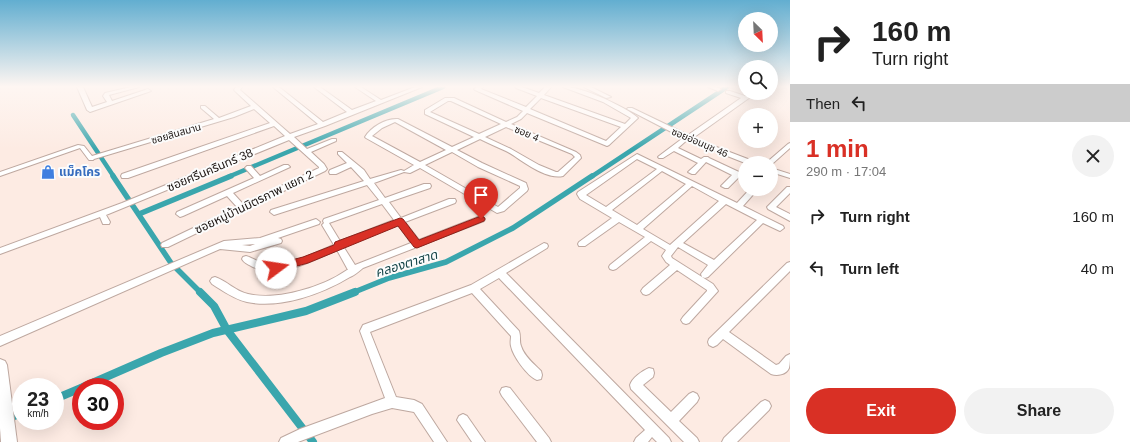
<!DOCTYPE html>
<html lang="en">
<head>
<meta charset="utf-8">
<style>
  :root { --surface:#fff; --page:#f2f2f2; --text:#222; --muted:#767676; --accent:#d93025 }
  body { margin:0; font-family:Helvetica,"Noto Sans Thai",sans-serif; background:var(--page); color:var(--text); height:100vh; display:flex; flex-direction:column; font-size:15px; white-space:nowrap }
  * { box-sizing:border-box; margin:0 }
  p { font-size:13px; color:var(--muted) }
  .icon { flex:none; width:22px; height:22px; fill:none; stroke:currentColor; stroke-width:2; stroke-linecap:round; stroke-linejoin:round }
  .map { position:relative; flex:1; overflow:hidden }
  .sheet { display:flex; flex-direction:column; background:var(--surface); width:340px }
  .sheet>* { flex:none }
  .banner { background:#fff; color:var(--text); overflow:hidden }
  .needle { width:26px; rotate:156deg }
  .fabs { position:absolute; left:738px; top:12px; display:grid; gap:8px }
  .fabs a { display:grid; place-items:center; width:40px; height:40px; border-radius:50%; background:var(--surface); box-shadow:0 4px 16px #0002; font-size:20px }
  .speed { position:absolute; left:12px; top:378px; display:flex; gap:8px; font-size:20px; font-weight:700; text-align:center }
  .speed>* { display:grid; place-content:center; width:52px; height:52px; border-radius:50%; background:var(--surface); box-shadow:0 4px 16px #0002; line-height:1 }
  .speed small { font-size:10px; font-weight:400 }
  .speed .limit { border:6px solid #d22; background:#fff; color:#111 }
  .pin { position:absolute; display:grid; place-items:center; width:34px; height:34px; color:#fff; margin:-41px -17px; border-radius:50% 50% 50% 0; rotate:-45deg; box-shadow:0 0 4px #0007 }
  .pin .icon { rotate:45deg }
  .me { position:absolute; width:44px; margin:-22px; rotate:76deg; stroke-linejoin:round; filter:drop-shadow(0 0 3px #0008) }
  .turn { display:flex; align-items:center; gap:14px; height:84px; padding:0 16px; font-size:18px }
  .turn .icon { width:52px; height:52px; stroke-width:2.5 }
  .turn b { display:block; font-size:28px; line-height:34px }
  .then { display:flex; align-items:center; height:38px; padding:0 16px; background:#0003; gap:8px; font-size:15px }
  .round { display:grid; place-items:center; flex:none; width:42px; height:42px; border-radius:21px; background:var(--page) }
  .head { display:flex; align-items:center; justify-content:space-between; height:68px; padding:0 16px }
  h1 { font-size:24px; font-weight:700; line-height:30px; color:var(--accent) }
  .cta { display:flex; gap:8px; margin-top:auto; padding:8px 16px }
  .cta a { flex:1; height:46px; border-radius:24px; background:var(--accent); color:#fff; font-size:16px; font-weight:700; line-height:46px; text-align:center }
  .cta a+a { background:var(--page); color:var(--text) }
  ul { padding:0; list-style:none }
  li { display:flex; align-items:center; gap:12px; height:52px; padding:0 16px }
  li div { flex:1 }
  li b { display:block; font-size:15px }
  li em { font-style:normal }
  main { display:flex; flex:1; min-height:0 }
  .map>svg:first-child { display:block }
  .lines { fill:none; stroke-linecap:round; stroke-linejoin:round }
  .canal-far2 { stroke:#3aa6ad; stroke-width:4.5 }
  .canal-far1 { stroke:#3aa6ad; stroke-width:5.5 }
  .canal { stroke:#3aa6ad; stroke-width:8 }
  .minor-casing { stroke:#bea8a0; stroke-width:2 }
  .major-casing { stroke:#bea8a0; stroke-width:2 }
  .minor { fill:#fff; fill-rule:evenodd }
  .major { fill:#fff; fill-rule:evenodd }
  .route { fill:#d93025; stroke:#8d1f18 }
  .labels { text-anchor:middle; stroke-width:4; stroke-linejoin:round; paint-order:stroke }
  .far-street-label { font-size:10px; fill:#1c1512; stroke:#fcfcfc }
  .street-label { font-size:12px; fill:#1c1512; stroke:#fcfcfc }
  .shop-label { font-size:12px; font-weight:bold; fill:#366cbe; stroke:#fcfcfc; text-anchor:start }
  .water-label { font-size:13px; font-style:italic; fill:#164548; stroke:#fcfcfc }
</style>
</head>
<body>
<main>
<div class="map">
<svg width="790" height="442" viewBox="0 0 790 442">
  <rect width="100%" height="100%" fill="#fdebe3"/>
  <g class="lines">
    <g class="canal-far2">
      <polyline points="73,115 114,177"/>
      <polyline points="228,177 443,87"/>
      <polyline points="591,177 727,87"/>
    </g>
    <g class="canal-far1">
      <polyline points="113,176 171,263 201,293"/>
      <polyline points="139,214 231,176"/>
      <polyline points="352,293 389,278 446,262 513,228 592,176"/>
    </g>
    <g class="canal">
      <polyline points="200,292 214,306 227,330 313,442"/>
      <polyline points="83,387 161,353 213,333 306,311 355,292"/>
      <polyline points="55,399 81,388"/>
      <polyline points="0,422 21,413"/>
    </g>
    <defs>
      <g id="minor">
        <polygon points="77,87 83,87 92,107 107,102 103,96 105,93 131,87 139,87 109,95 112,101 148,89 151,91 90,112 87,110"/>
        <polygon points="236,87 242,87 240,90 290,134 318,124 273,87 279,87 323,122 347,112 314,87 320,87 352,110 376,101 355,87 361,87 381,100 415,87 422,87 325,126 294,137 307,149 332,139 336,139 336,141 311,152 324,164 327,169 325,171 168,247 162,247 161,245 162,243 237,207 227,196 183,216 180,217 176,214 177,212 254,178 245,168 247,166 251,166 260,176 284,165 288,165 290,167 233,193 243,204 319,168 319,167 289,140 106,215 110,222 109,224 103,224 100,217 0,254 0,248 122,203 285,136 274,126 128,178 122,178 121,176 122,174 270,123 254,109 234,117 94,159 93,160 89,160 80,148 0,176 0,172 78,145 84,146 92,156 214,119 201,108 201,106 205,106 219,118 251,106 235,91 234,90"/>
        <path d="M477,87h6l-2,2 45,18 11,-11 -21,-8 -1,-1h7l17,6 6,-6h6l-7,8 81,29 6,-6 -28,-16 -40,-15c15,-2 63,20 75,31l-29,27 -2,1 -80,-33 -6,6 -10,5 65,28 4,3 1,3 -18,18c-19,4 -42,-17 -57,-25 -9,-4 -18,-8 -26,-12l-23,11 25,13 44,20 2,6 -1,2 -23,20 -7,2 -77,-45 -10,5 -6,-1 -30,11 11,15 39,-14h6l1,2 -1,2 -41,14 12,16 48,-19h6l1,2 -1,2 -50,19 14,18 59,-23 3,-1 4,3 -1,2 -121,47c-4,3 -8,7 -13,9 -28,17 -70,32 -103,25 -13,-3 -24,-11 -35,-18l-2,-3 2,-3 3,-1c12,4 20,14 33,17 29,7 75,-7 99,-24h1l-11,-20c-25,11 -59,30 -86,16 -3,-2 -7,-3 -9,-7l1,-2 3,-1c7,2 13,7 21,8 23,3 46,-11 67,-19l-12,-20 2,-2 -1,-2 1,-2 55,-19 -12,-15 -93,30 -4,-3 1,-2 93,-29 -13,-14 -15,7h-6l-1,-2 1,-2 17,-7 -9,-9v-2h4l22,18 6,9 31,-9 3,1 10,-6 -48,-27 -1,-1c6,-10 21,-19 33,-18l54,28 22,-10 -49,-23v-4l20,-12h9l52,24 11,-5 6,-6 -48,-21 -1,-1zM541,98l80,29 -15,14 -76,-32zM448,101h3l50,23 -22,10 -49,-22zM395,122l51,28 -26,12 -48,-26 10,-8zM506,127l66,27 3,3 -17,15h-2l-17,-7 -28,-16 -26,-12zM452,152l26,15 42,19v2l-22,19 -73,-42zM382,204l12,16 -54,21 -11,-18zM398,225l13,18 -56,22 -12,-19z"/>
        <polygon points="584,87 591,87 611,97 606,98"/>
        <polygon points="708,87 716,87 721,89 718,91"/>
        <polygon points="726,91 730,91 745,96 749,93 756,93 693,138 753,161 754,163 745,163 687,140 678,148 701,159 704,157 708,157 709,158 739,172 745,171 745,176 739,177 728,188 725,188 721,186 732,175 706,162 695,174 692,174 688,172 698,163 674,151 663,158 659,158 658,157 659,156 683,138 627,109 628,108 632,108 688,135 741,98 726,93"/>
        <polygon points="790,143 790,148 771,165 771,163 766,163 788,144"/>
        <path d="M637,154l100,49 13,-14h8l-15,17 40,20 1,2 -4,3 -17,-8 -55,54 -3,1 -3,-1 -1,-3 7,-9 -30,-18 -7,9 1,2 41,26 5,7 -29,32 -3,1 -3,-1 -2,-3 2,-3 24,-26v-1l-30,-20 -28,24 -3,1 -3,-1 -2,-3 2,-3 27,-23 -4,-3 -4,-6 4,-6 -15,-9 -35,28 -3,1 -3,-1 -1,-2 1,-2 35,-28 -26,-15 -34,24h-6l-1,-2 1,-2 33,-24 -32,-19 -3,-5 1,-2zM637,159l20,10 -51,38 -20,-12zM662,171l24,13 -49,41 -25,-15zM692,186l27,15 -49,44 -27,-16zM726,204l31,16 -43,40 -31,-17z"/>
        <polygon points="771,168 790,174 790,178 771,172"/>
        <polygon points="787,187 790,187 790,193 776,207 790,214 790,221 768,209 767,207"/>
        <path d="M316,219l4,3 -1,2 -41,14 3,1 1,2 -1,2 -31,9 -30,-3 -220,97v-10l224,-95 36,-3zM255,244l-5,2 -8,-1z"/>
        <path d="M544,243l3,1 1,2 -1,2 -41,25 163,165 2,4h-14l-5,-5 -4,5h-14l2,-4 9,-8 -146,-152 -19,11 39,42c2,6 0,10 2,15 3,10 13,18 20,25l1,4 -1,4 -4,1c-10,-4 -24,-24 -26,-34 -1,-4 0,-6 0,-10l-39,-43 -102,39 26,65 18,3 8,4 25,38h-13l-20,-30 -22,-4 -20,6 -74,28h-19l2,-4 19,-9 85,-31 -25,-67 3,-6 108,-40z"/>
        <path d="M790,262v9l-61,61 47,33 3,-1 7,-8 4,-2c0,4 0,10 -1,14 -3,7 -12,8 -18,6l-48,-35 -6,6 -4,2 -4,-2 -1,-3 1,-3 78,-76z"/>
        <path d="M649,368l4,1 1,4 -1,4 -10,8 28,27 18,-18 4,-2 4,2 2,4 -2,4 -18,19 18,17 2,4h-15l-53,-53 -1,-4c2,-7 12,-14 19,-17z"/>
        <polygon points="506,387 510,388 549,438 551,442 537,442 502,396 500,392 502,388"/>
        <polygon points="765,400 769,402 771,406 769,410 737,442 722,442 724,438 761,402"/>
        <polygon points="463,414 467,416 485,442 472,442 457,420 459,416"/>
      </g>
      <polygon id="major" points="0,359 5,361 7,365 17,442 1,442 0,428"/>
    </defs>
    <use href="#minor" class="minor-casing"/>
    <use href="#major" class="major-casing"/>
    <use href="#minor" class="minor"/>
    <use href="#major" class="major"/>
  </g>
  <linearGradient id="sky" x2="0" y2="1"><stop stop-color="#62aed0"/><stop offset="0.58" stop-color="#fef6f2"/><stop offset="1" stop-color="#fef6f2" stop-opacity="0"/></linearGradient>
  <rect width="790" height="149" fill="url(#sky)"/>
  <polygon class="route" points="481,216 484,217 485,219 484,221 417,248 414,247 398,226 308,263 276,272 272,271 271,268 272,265 303,257 334,245 335,242 400,218 403,219 419,240"/>
  <defs>
    <symbol id="shop-bare" viewBox="-9 -9 18 18"><path d="M-5-2.5h2.3a2.7 3.5 0 0 1 5.4 0H5L5.5 6h-11ZM-1.5-2.5h3a1.5 2.3 0 0 0-3 0Z" fill="#3f7fe0" stroke="#fcfcfc" stroke-width="2.5" paint-order="stroke"/></symbol>
  </defs>
  <g fill-rule="evenodd">
    <use href="#shop-bare" x="38" y="162" width="20" height="20"/>
  </g>
  <g class="labels">
    <g class="far-street-label">
      <text transform="translate(176 133) rotate(-16)" y="4">ซอยสินสมาน</text>
      <text transform="translate(527 133) rotate(23)" y="4">ซอย 4</text>
      <text transform="translate(700 142) rotate(23)" y="4">ซอยอ่อนนุช 46</text>
    </g>
    <g class="street-label">
      <text transform="translate(210 170) rotate(-23)" y="4">ซอยศรีนครินทร์ 38</text>
      <text transform="translate(254 202) rotate(-26)" y="4">ซอยหมู่บ้านมิตรภาพ แยก 2</text>
    </g>
    <g class="shop-label">
      <text x="59" y="176">แม็คโคร</text>
    </g>
    <g class="water-label">
      <text transform="translate(406 263) rotate(-17)" y="5">คลองตาสาด</text>
    </g>
  </g>
</svg>
<div class="fabs">
<a><svg class="needle" viewBox="-14 -14 28 28"><path d="M0-13l5 13h-10z" fill="#e53935"/><path d="M0 13l5-13h-10z" fill="#767676"/></svg></a>
<a><svg class="icon" aria-label="search" viewBox="0 0 24 24"><circle cx="10" cy="10" r="6"/><path d="M15 15l6 6"/></svg></a>
<a>+</a>
<a>−</a>
</div>
<div class="speed"><div>23<small>km/h</small></div><div class="limit">30</div></div>
<div class="pin" style="left:481px;top:219px;background:#d93025"><svg class="icon" aria-label="arrive" viewBox="0 0 24 24"><path d="M6 21V4h12l-3 4 3 4H6"/></svg></div>
<svg class="me" style="left:276px;top:268px" viewBox="-20 -20 40 40"><circle r="19" fill="#fff"/><path d="M0-13L10 11 0 6-10 11z" fill="#d93025"/></svg>
</div>
<section class="sheet">
<div class="banner">
<div class="turn"><svg class="icon" aria-label="right" viewBox="0 0 24 24"><path d="M7 20v-9h11M14 6l5 5-5 5"/></svg><div><b>160 m</b>Turn right</div></div>
<div class="then">Then<svg class="icon" aria-label="left" viewBox="0 0 24 24"><path d="M17 20v-9H6M10 6l-5 5 5 5"/></svg></div>
</div>
<div class="head"><div><h1>1 min</h1><p>290 m · 17:04</p></div><a class="round"><svg class="icon" aria-label="close" viewBox="0 0 24 24"><path d="M6 6l12 12M18 6L6 18"/></svg></a></div>
<ul>
<li><svg class="icon" aria-label="right" viewBox="0 0 24 24"><path d="M7 20v-9h11M14 6l5 5-5 5"/></svg><div><b>Turn right</b></div><em>160 m</em></li>
<li><svg class="icon" aria-label="left" viewBox="0 0 24 24"><path d="M17 20v-9H6M10 6l-5 5 5 5"/></svg><div><b>Turn left</b></div><em>40 m</em></li>
</ul>
<div class="cta"><a>Exit</a><a>Share</a></div>
</section>
</main>
</body>
</html>
